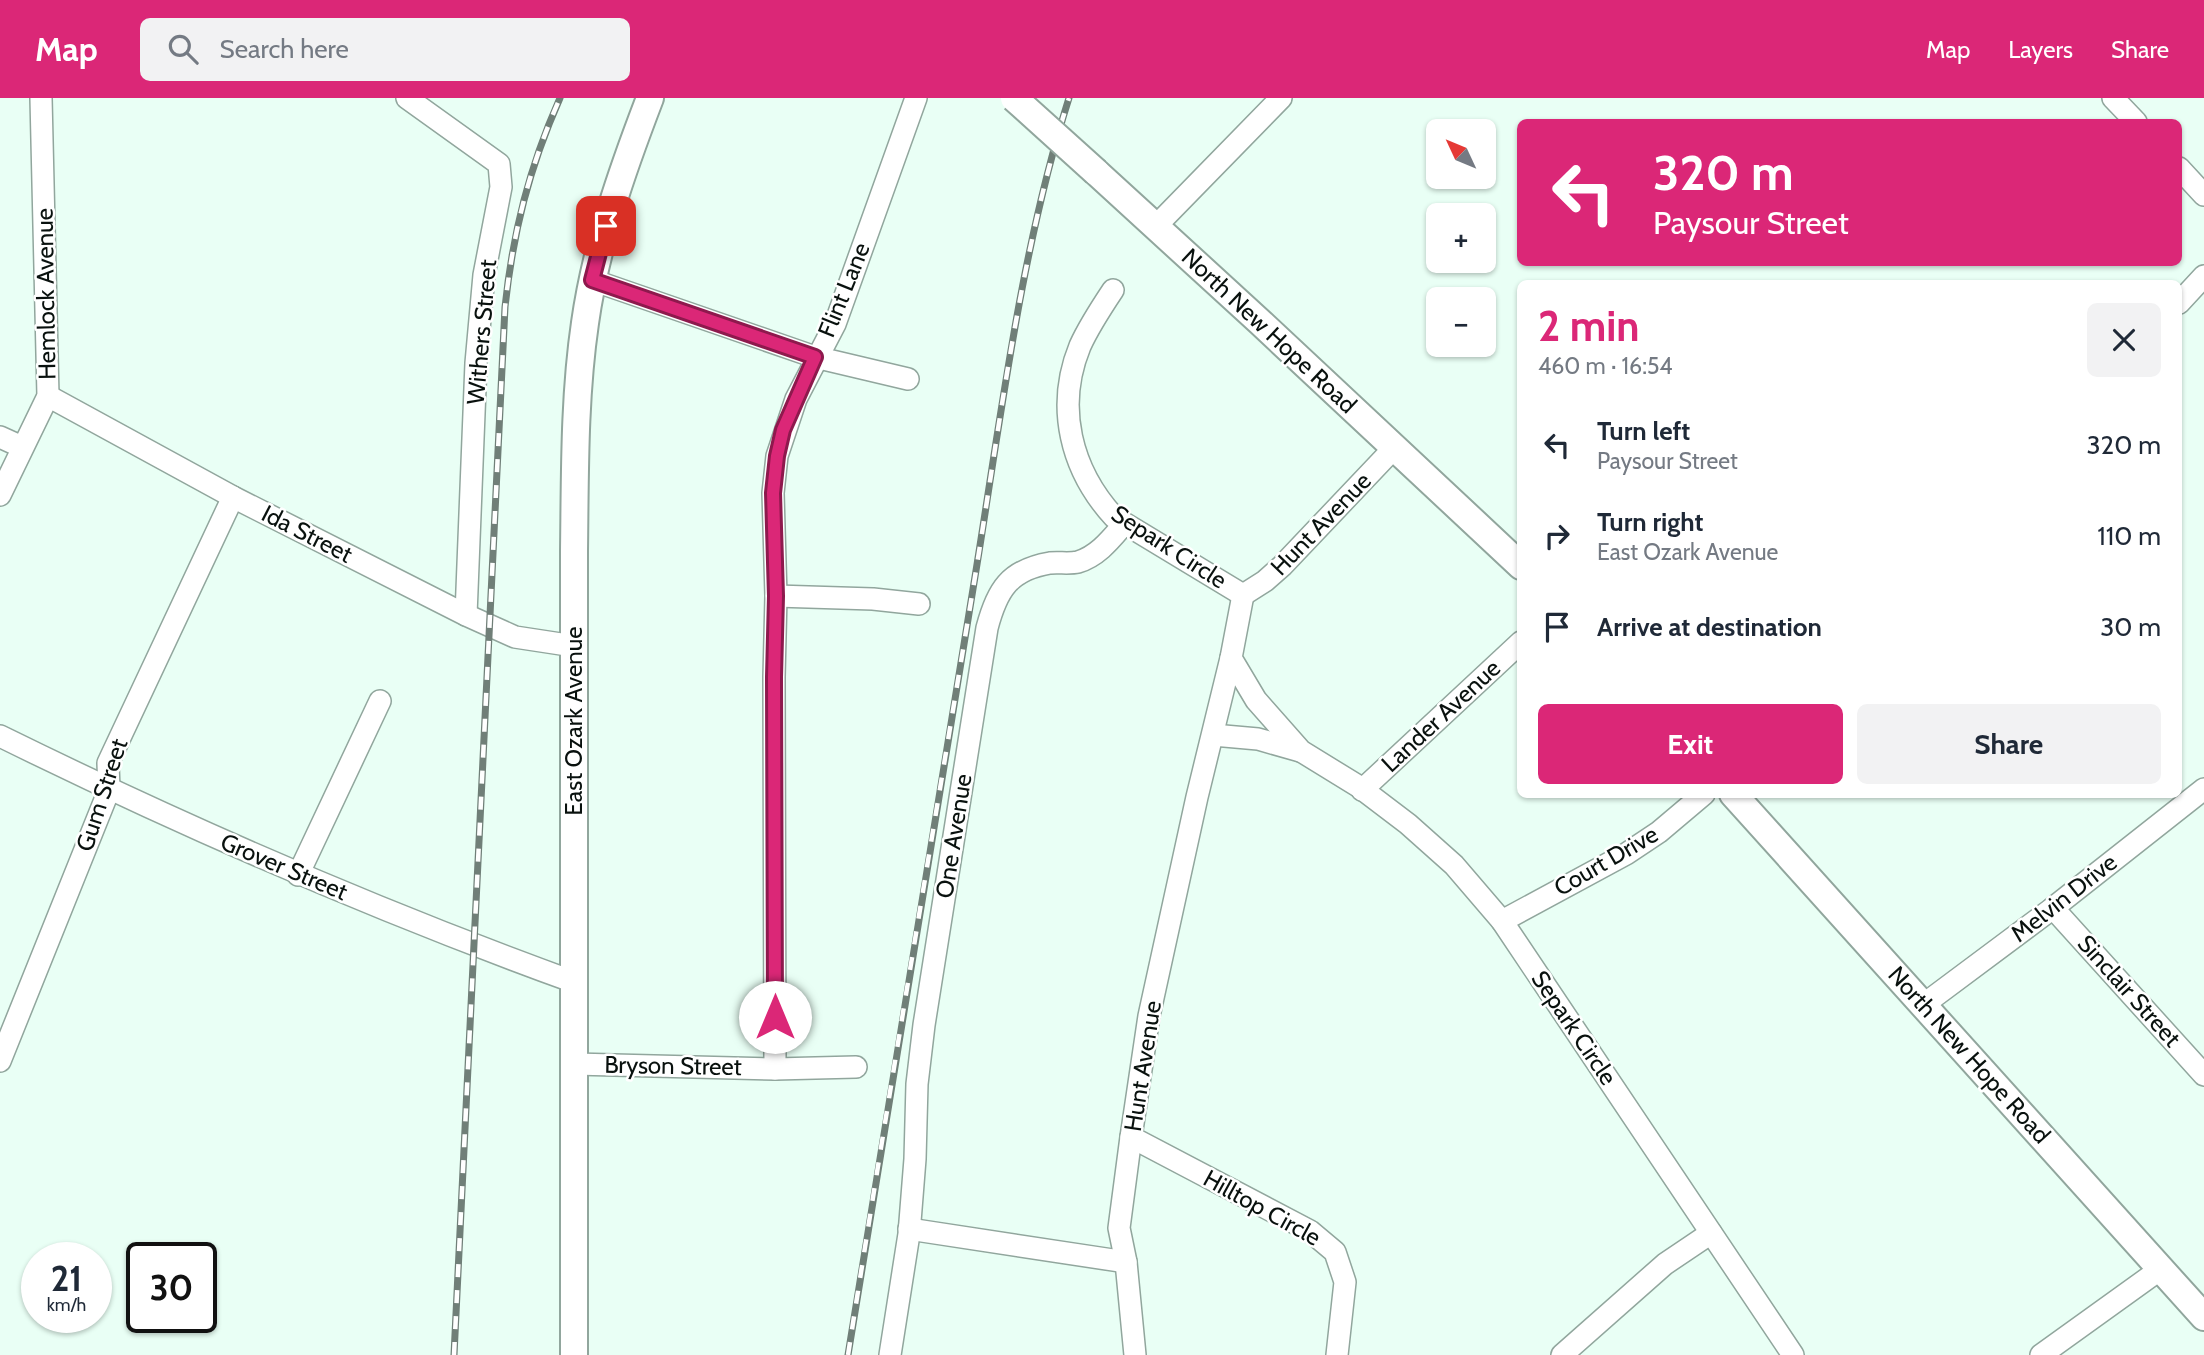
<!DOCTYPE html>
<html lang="en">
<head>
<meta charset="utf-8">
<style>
  :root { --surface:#fff; --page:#f2f2f3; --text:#1f2937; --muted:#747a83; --accent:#db2777 }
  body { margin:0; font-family:Cabin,sans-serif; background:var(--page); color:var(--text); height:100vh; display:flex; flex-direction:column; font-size:26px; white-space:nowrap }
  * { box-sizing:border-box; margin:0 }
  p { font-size:23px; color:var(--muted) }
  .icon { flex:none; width:38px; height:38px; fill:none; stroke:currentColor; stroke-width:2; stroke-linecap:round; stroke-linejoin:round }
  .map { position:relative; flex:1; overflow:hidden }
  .panel { position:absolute; left:1517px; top:182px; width:665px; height:518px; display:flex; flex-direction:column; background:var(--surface); border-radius:10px; box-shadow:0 2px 5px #0004 }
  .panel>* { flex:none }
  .banner { position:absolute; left:1517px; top:21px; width:665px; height:147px; border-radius:10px; box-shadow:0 2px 5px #0004; background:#db2777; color:#fff; overflow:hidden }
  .needle { width:46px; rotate:314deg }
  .buttons { position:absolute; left:1426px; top:21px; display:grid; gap:14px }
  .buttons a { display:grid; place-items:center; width:70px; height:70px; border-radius:10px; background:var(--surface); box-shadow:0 2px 5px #0004; font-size:35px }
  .speed { position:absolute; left:21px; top:1144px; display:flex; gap:14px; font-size:35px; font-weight:700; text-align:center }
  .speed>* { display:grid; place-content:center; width:91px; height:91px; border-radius:50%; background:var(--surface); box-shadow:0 2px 5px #0004; line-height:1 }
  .speed small { font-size:18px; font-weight:400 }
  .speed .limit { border:4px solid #111; border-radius:10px; background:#fff; color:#111 }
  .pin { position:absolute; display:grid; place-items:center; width:60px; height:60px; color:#fff; margin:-30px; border-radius:14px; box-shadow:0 4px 10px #0006 }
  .me { position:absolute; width:77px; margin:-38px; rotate:0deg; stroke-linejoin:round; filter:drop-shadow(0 0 5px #0008) }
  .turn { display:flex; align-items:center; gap:24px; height:147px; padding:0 21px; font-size:32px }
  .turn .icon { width:91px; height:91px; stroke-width:2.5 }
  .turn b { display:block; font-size:49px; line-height:60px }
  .round { display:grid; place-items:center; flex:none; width:74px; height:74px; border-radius:10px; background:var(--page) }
  .headline { display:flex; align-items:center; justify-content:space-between; height:119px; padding:0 21px }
  h1 { font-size:42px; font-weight:700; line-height:52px; color:var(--accent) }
  .cta { display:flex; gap:14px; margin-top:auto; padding:14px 21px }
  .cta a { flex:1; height:80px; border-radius:10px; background:var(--accent); color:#fff; font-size:28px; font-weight:700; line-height:80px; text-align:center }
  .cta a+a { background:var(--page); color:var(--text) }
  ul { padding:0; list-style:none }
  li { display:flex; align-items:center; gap:21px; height:91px; padding:0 21px }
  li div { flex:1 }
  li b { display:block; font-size:26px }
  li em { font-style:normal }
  header { display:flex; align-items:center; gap:42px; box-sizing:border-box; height:98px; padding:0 35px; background:var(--accent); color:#fff }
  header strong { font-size:33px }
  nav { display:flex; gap:38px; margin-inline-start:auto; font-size:24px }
  .search { width:490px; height:63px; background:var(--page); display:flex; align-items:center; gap:18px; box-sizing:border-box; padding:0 24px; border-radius:10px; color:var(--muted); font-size:26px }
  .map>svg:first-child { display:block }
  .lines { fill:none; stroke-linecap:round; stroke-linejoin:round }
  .minor-casing { stroke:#91a69d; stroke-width:24 }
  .major-casing { stroke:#91a69d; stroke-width:30 }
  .minor { stroke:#fff; stroke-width:21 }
  .major { stroke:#fff; stroke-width:26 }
  .rail-casing { stroke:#707f78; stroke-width:7 }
  .rail { stroke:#fff; stroke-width:4.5; stroke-dasharray:13; stroke-linecap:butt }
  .major-bridge-casing { stroke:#91a69d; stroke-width:30; stroke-linecap:butt }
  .major-bridge { stroke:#fff; stroke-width:26 }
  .route-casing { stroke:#8e194d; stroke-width:18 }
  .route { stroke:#db2777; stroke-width:12 }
  .labels { text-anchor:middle; stroke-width:5; stroke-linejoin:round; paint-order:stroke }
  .street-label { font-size:24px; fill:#09110e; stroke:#fff }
</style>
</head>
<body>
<header>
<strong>Map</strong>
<div class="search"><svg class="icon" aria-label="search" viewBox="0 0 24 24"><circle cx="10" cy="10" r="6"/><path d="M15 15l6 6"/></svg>Search here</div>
<nav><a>Map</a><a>Layers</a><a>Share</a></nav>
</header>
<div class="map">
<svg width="2204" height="1257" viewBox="0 0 2204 1257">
  <rect width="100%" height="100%" fill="#e9fff5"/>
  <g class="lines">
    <defs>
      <g id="minor">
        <polyline points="407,0 499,66 501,89 484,177 476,265 466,517"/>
        <polyline points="2113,0 2136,24"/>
        <polyline points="2179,70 2204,97"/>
        <polyline points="1156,128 1281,0"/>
        <polyline points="592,182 815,259 908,281"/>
        <path d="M1113,192c-12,18 -24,36 -33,56 -25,61 -9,124 34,171l129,78"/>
        <polyline points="2179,205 2204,178"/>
        <polyline points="48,298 233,399 466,517 515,539 574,548"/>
        <polyline points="0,339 22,349"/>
        <polyline points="0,397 48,298 41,0"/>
        <polyline points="1243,497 1231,560 1256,602 1301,653 1358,688 1408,726 1454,767 1502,823 1793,1257"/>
        <polyline points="1243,497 1265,483 1282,468 1394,350"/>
        <polyline points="776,498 873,501 919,506"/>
        <polyline points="1213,637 1258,641 1300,653"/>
        <path d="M0,638c187,92 378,175 574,246"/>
        <polyline points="1362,692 1521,544"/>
        <polyline points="298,777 380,603"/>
        <polyline points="2053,810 2204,977"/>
        <polyline points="1502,823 1626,756 1659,734 1704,696"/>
        <polyline points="1923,907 2053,810 2204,691"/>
        <polyline points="0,963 109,692 108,665 233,399"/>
        <polyline points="574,966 775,971 856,969"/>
        <polyline points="775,971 774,579 776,498 773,395 777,358 796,301 835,226 916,0"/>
        <polyline points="1131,1039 1310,1133 1335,1154 1345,1184 1337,1257"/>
        <polyline points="909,1131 1126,1164"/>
        <path d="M890,1257l19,-121 6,-75 2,-75 7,-59 63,-397c10,-38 22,-58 63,-65 9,-1 19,1 28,-1 20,-6 33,-23 46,-38"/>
        <polyline points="1135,1257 1126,1164 1119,1130 1131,1039 1149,918 1197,699 1231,560"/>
        <polyline points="1562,1257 1665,1166 1711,1135"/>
        <polyline points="2041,1257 2162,1170"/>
      </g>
      <g id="major">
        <polyline points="1096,74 1260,224 1521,468"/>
        <polyline points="1733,696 2204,1219"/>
        <path d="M574,1257v-804c1,-76 0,-153 11,-228 11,-78 37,-152 65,-225"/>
      </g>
    </defs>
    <use href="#minor" class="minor-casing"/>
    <use href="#major" class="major-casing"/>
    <use href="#minor" class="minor"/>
    <use href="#major" class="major"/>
    <defs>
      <g id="rail">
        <path d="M454,1257l51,-1048c8,-75 24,-139 55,-209"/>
        <path d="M848,1257c40,-256 83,-511 125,-766 27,-163 46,-333 96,-491"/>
      </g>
    </defs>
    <use href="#rail" class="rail-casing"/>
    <use href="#rail" class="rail"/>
    <defs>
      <polyline id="major-bridge" points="1014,0 1096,74"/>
    </defs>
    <use href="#major-bridge" class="major-bridge-casing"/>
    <use href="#major-bridge" class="major-bridge"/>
  </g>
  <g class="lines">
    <defs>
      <polyline id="route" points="606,128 592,182 815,259 783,332 777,358 773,395 776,498 774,579 775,919"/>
    </defs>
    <use href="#route" class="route-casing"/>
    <use href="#route" class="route"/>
  </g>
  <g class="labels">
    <g class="street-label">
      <text transform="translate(844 192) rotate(-68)" y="8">Flint Lane</text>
      <text transform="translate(46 196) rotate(-91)" y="8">Hemlock Avenue</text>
      <text transform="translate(1269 233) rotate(43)" y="8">North New Hope Road</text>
      <text transform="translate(482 234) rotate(-85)" y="8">Withers Street</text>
      <text transform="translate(1321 426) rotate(-46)" y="8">Hunt Avenue</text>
      <text transform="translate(307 436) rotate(27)" y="8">Ida Street</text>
      <text transform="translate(1169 449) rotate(33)" y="8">Separk Circle</text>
      <text transform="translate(1441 618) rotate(-43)" y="8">Lander Avenue</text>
      <text transform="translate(574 623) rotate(-90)" y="8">East Ozark Avenue</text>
      <text transform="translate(102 697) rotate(-72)" y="8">Gum Street</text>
      <text transform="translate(954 738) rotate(-81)" y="8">One Avenue</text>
      <text transform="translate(1606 763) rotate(-30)" y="8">Court Drive</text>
      <text transform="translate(284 769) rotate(23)" y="8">Grover Street</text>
      <text transform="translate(2064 800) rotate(-38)" y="8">Melvin Drive</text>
      <text transform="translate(2129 893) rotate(48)" y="8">Sinclair Street</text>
      <text transform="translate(1574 930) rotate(56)" y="8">Separk Circle</text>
      <text transform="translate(1969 957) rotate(48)" y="8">North New Hope Road</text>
      <text transform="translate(673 968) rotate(1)" y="8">Bryson Street</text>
      <text transform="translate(1143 968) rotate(-81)" y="8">Hunt Avenue</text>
      <text transform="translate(1262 1110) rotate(29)" y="8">Hilltop Circle</text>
    </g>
  </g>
</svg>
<div class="buttons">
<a><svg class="needle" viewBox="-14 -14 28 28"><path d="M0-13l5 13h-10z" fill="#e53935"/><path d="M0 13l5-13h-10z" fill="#747a83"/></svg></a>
<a>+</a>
<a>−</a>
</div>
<div class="speed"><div>21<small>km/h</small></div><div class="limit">30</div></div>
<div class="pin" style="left:606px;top:128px;background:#d93025"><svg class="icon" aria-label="arrive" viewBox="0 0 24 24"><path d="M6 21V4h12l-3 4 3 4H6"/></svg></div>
<svg class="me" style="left:775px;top:919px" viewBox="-20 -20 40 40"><circle r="19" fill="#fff"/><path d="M0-13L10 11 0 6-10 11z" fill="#db2777"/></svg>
<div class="banner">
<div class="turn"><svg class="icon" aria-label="left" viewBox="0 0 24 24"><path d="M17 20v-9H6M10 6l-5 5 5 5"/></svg><div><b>320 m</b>Paysour Street</div></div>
</div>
<section class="panel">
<div class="headline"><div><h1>2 min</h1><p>460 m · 16:54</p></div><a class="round"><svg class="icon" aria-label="close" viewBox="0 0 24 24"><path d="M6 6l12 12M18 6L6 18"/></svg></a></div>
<ul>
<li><svg class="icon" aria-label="left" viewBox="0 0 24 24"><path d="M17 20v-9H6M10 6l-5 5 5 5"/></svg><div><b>Turn left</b><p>Paysour Street</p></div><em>320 m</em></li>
<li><svg class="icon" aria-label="right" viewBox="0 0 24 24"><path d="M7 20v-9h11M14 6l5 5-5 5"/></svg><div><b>Turn right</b><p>East Ozark Avenue</p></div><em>110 m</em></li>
<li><svg class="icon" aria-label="arrive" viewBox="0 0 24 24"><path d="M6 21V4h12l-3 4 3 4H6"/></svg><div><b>Arrive at destination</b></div><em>30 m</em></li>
</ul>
<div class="cta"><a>Exit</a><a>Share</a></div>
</section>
</div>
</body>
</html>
